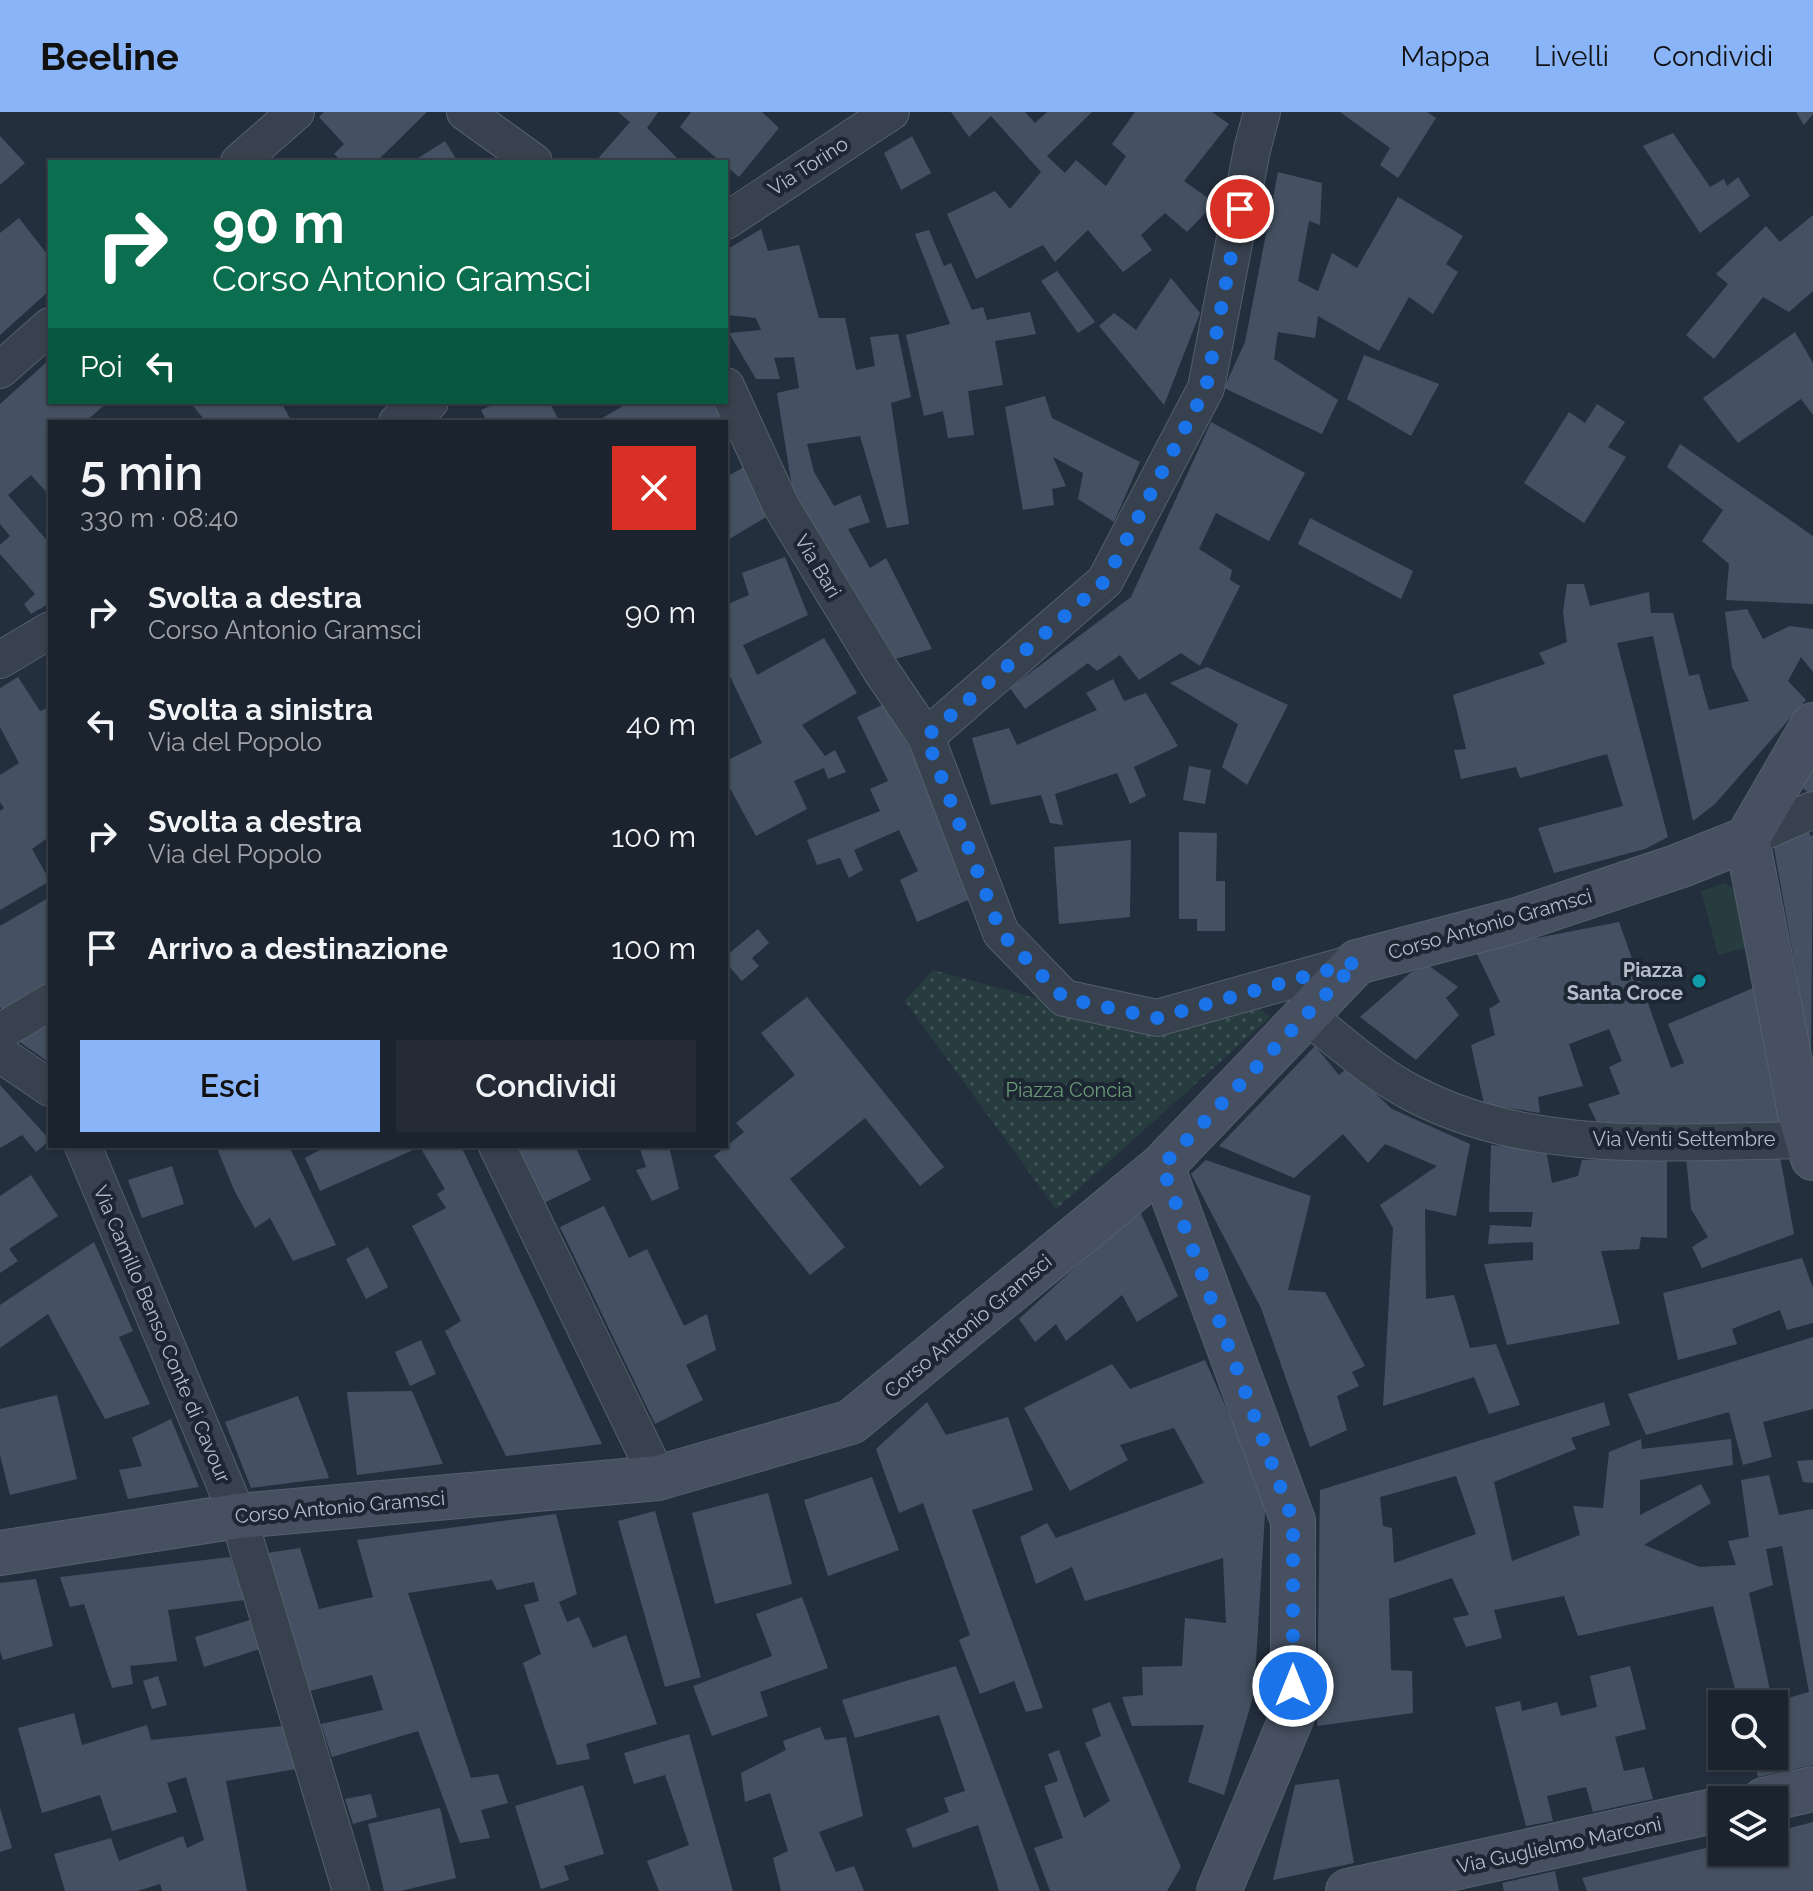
<!DOCTYPE html>
<html lang="it">
<head>
<meta charset="utf-8">
<style>
  :root { --surface:#1b232e; --page:#242b36; --text:#f1f3f6; --muted:#a0a4aa; --line:#39404a; --accent:#8ab4f8 }
  body { margin:0; font-family:Raleway,sans-serif; background:var(--page); color:var(--text); height:100vh; display:flex; flex-direction:column; font-size:30px; white-space:nowrap }
  * { box-sizing:border-box; margin:0 }
  p { font-size:26px; color:var(--muted) }
  .icon { flex:none; width:44px; height:44px; fill:none; stroke:currentColor; stroke-width:2; stroke-linecap:round; stroke-linejoin:round }
  .map { position:relative; flex:1; overflow:hidden }
  .side { position:absolute; left:48px; top:308px; width:680px; height:728px; display:flex; flex-direction:column; background:var(--surface); border-radius:0px; box-shadow:0 2px 6px #0004,0 0 0 2px var(--line) }
  .side>* { flex:none }
  .top-card { position:absolute; left:48px; top:48px; width:680px; height:244px; border-radius:0px; box-shadow:0 2px 6px #0004,0 0 0 2px var(--line); background:#0b6e4f; color:#fff; overflow:hidden }
  .tools { position:absolute; left:1708px; top:1578px; display:grid; gap:16px }
  .tools a { display:grid; place-items:center; width:80px; height:80px; border-radius:0px; background:var(--surface); box-shadow:0 2px 6px #0004,0 0 0 2px var(--line); font-size:40px }
  .pin { position:absolute; display:grid; place-items:center; width:68px; height:68px; color:#fff; margin:-34px; border:4px solid #fff; border-radius:50%; box-shadow:0 2px 8px #0007 }
  .me { position:absolute; width:88px; margin:-44px; rotate:0deg; stroke-linejoin:round; filter:drop-shadow(0 0 6px #0008) }
  .turn { display:flex; align-items:center; gap:28px; height:168px; padding:0 32px; font-size:36px }
  .turn .icon { width:104px; height:104px; stroke-width:2.5 }
  .turn b { display:block; font-size:56px; line-height:68px }
  .then { display:flex; align-items:center; height:76px; padding:0 32px; background:#0003; gap:16px; font-size:30px }
  .round { display:grid; place-items:center; flex:none; width:84px; height:84px; border-radius:0px; background:var(--page) }
  .summary { display:flex; align-items:center; justify-content:space-between; height:136px; padding:0 32px }
  h1 { font-size:48px; font-weight:600; line-height:60px }
  .action { display:flex; gap:16px; margin-top:auto; padding:16px 32px }
  .action a { flex:1; height:92px; border-radius:0px; background:var(--accent); color:#111; font-size:32px; font-weight:600; line-height:92px; text-align:center }
  .action a+a { background:var(--page); color:var(--text) }
  ul { padding:0; list-style:none }
  li { display:flex; align-items:center; gap:24px; height:112px; padding:0 32px }
  li div { flex:1 }
  li b { display:block; font-size:30px }
  li em { font-style:normal }
  header { display:flex; align-items:center; gap:48px; box-sizing:border-box; height:112px; padding:0 40px; background:var(--accent); color:#111 }
  header strong { font-size:38px }
  nav { display:flex; gap:44px; margin-inline-start:auto; font-size:28px }
  .map>svg:first-child { display:block }
  .grass { fill:#263c3f }
  .park { fill:url(#park-dots) }
  .building { fill:#455162; fill-rule:evenodd }
  .lines { fill:none; stroke-linecap:round; stroke-linejoin:round }
  .street-casing { stroke:#565f6c; stroke-width:38 }
  .secondary-casing { stroke:#565f6c; stroke-width:46 }
  .street { stroke:#38414e; stroke-width:36 }
  .secondary { stroke:#465061; stroke-width:44 }
  .route { stroke:#1a73e8; stroke-width:14; stroke-dasharray:0 25.2 }
  .culture-dot { fill:#0f9aa8; stroke:#1d2633; stroke-width:3 }
  .labels { text-anchor:middle; stroke-width:8; stroke-linejoin:round; paint-order:stroke }
  .street-label { font-size:20px; fill:#b4bcc9; stroke:#1d2633 }
  .poi-label { font-size:20px; font-weight:bold; fill:#b4bcc9; stroke:#1d2633; text-anchor:end }
  .park-label { font-size:20px; fill:#6b9a76; stroke:#1d2633 }
</style>
</head>
<body>
<header>
<strong>Beeline</strong>
<nav><a>Mappa</a><a>Livelli</a><a>Condividi</a></nav>
</header>
<div class="map">
<svg width="1813" height="1779" viewBox="0 0 1813 1779">
  <defs>
    <pattern id="park-dots" width="8" height="8" patternUnits="userSpaceOnUse" patternTransform="scale(2)"><rect width="8" height="8" fill="#263c3f"/><path d="M2 2h.1M6 6h.1" fill="none" stroke="#435659" stroke-width="1.8" stroke-linecap="round"/></pattern>
  </defs>
  <rect width="100%" height="100%" fill="#242f3e"/>
  <polygon class="grass" points="1725,771 1737,779 1749,835 1718,843 1701,779"/>
  <polygon class="park" points="933,858 1163,921 1252,890 1270,905 1056,1097 905,889"/>
  <g class="building">
    <polygon points="324,0 427,0 376,50 342,50 334,42 344,32 319,5"/>
    <polygon points="618,0 658,0 647,16 681,50 595,50 630,10"/>
    <polygon points="691,0 762,0 779,16 739,65 726,54 726,50 721,50 680,15"/>
    <polygon points="951,0 1025,0 1035,11 1047,0 1092,0 1047,44 1065,61 1076,48 1106,74 1126,44 1112,32 1135,0 1212,0 1229,12 1184,69 1215,91 1187,120 1165,101 1141,123 1152,138 1123,160 1088,118 1055,150 1043,133 976,167 947,102 995,79 1010,97 1041,60 991,4 969,25"/>
    <polygon points="1340,0 1427,0 1436,6 1398,66 1380,53 1390,36"/>
    <polygon points="1796,0 1813,0 1813,2 1804,13"/>
    <polygon points="1673,21 1710,75 1724,67 1727,74 1738,65 1750,84 1700,121 1643,34"/>
    <polygon points="0,24 25,51 0,73"/>
    <polygon points="912,24 931,61 901,78 884,41"/>
    <polygon points="445,29 458,50 412,50"/>
    <polygon points="1278,60 1322,71 1320,113 1309,109 1298,169 1318,179 1332,141 1357,156 1398,85 1463,124 1446,152 1458,160 1433,202 1409,185 1379,239 1318,204 1315,226 1278,220 1274,247 1338,288 1322,322 1224,276 1245,230"/>
    <polygon points="1813,103 1813,179 1789,200 1763,185 1714,247 1686,223 1728,172 1716,162 1766,114 1780,130"/>
    <polygon points="19,106 50,146 50,178 0,223 0,121"/>
    <polygon points="761,117 768,139 799,133 819,206 845,206 856,258 875,254 870,225 898,222 911,285 891,291 909,412 887,416 860,324 807,332 814,360 834,394 860,383 870,410 848,417 870,456 886,446 932,537 880,551 795,394 777,281 799,276 794,245 774,246 780,267 756,267 729,221 761,218 756,206 727,203 726,200 726,138"/>
    <polygon points="929,118 944,154 951,151 972,198 983,195 987,208 1030,200 1036,222 995,229 1003,273 968,279 974,323 948,326 943,299 924,304 906,223 950,212 915,122"/>
    <polygon points="1057,159 1095,210 1078,221 1041,169"/>
    <polygon points="1171,166 1200,201 1164,293 1099,214 1114,201 1136,218"/>
    <polygon points="1795,220 1813,251 1813,303 1801,287 1738,331 1703,286"/>
    <polygon points="1364,243 1439,272 1411,324 1347,287"/>
    <polygon points="50,247 50,290 108,290 85,310 50,310 50,384 31,363 8,383 50,432 50,491 31,502 24,492 35,482 0,442 0,433 10,424 0,412 0,292"/>
    <polygon points="1045,284 1052,306 1140,350 1114,410 1078,387 1083,361 1053,345 1066,374 1052,377 1054,393 1023,398 1005,295"/>
    <polygon points="190,290 281,290 292,310 206,310"/>
    <polygon points="499,290 549,290 560,310 487,310 481,298"/>
    <polygon points="629,290 718,290 735,319 726,324 726,310 596,310"/>
    <polygon points="1597,292 1625,310 1608,335 1626,345 1584,411 1524,371 1569,300 1585,311"/>
    <polygon points="1211,310 1305,361 1269,429 1216,401 1199,437 1232,458 1230,468 1240,474 1200,554 1181,541 1139,568 1120,543 1097,559 1088,551 1025,597 1010,576 1131,485"/>
    <polygon points="1680,332 1813,424 1813,492 1726,488 1729,452 1702,429 1723,398 1667,355"/>
    <polygon points="746,354 773,401 726,429 726,365"/>
    <polygon points="1310,406 1413,459 1401,487 1298,432"/>
    <polygon points="785,445 808,503 743,533 757,563 824,526 857,581 802,613 825,644 835,638 846,660 828,667 824,656 794,669 807,697 756,724 726,669 726,649 762,631 726,556 726,493 749,483 742,461"/>
    <polygon points="1567,472 1584,472 1590,494 1649,480 1651,501 1673,501 1689,564 1699,562 1709,598 1749,589 1732,555 1725,500 1747,497 1763,527 1790,514 1813,517 1813,560 1801,545 1788,569 1806,588 1715,692 1693,709 1653,524 1617,531 1668,725 1645,737 1554,761 1538,716 1623,694 1607,642 1520,666 1516,655 1461,667 1454,638 1466,637 1453,583 1545,552 1539,541 1567,530 1563,500"/>
    <polygon points="1207,555 1288,593 1247,673 1222,655 1238,612 1170,571"/>
    <polygon points="18,565 40,599 50,595 50,724 32,737 50,769 0,798 0,699 4,696 0,690 0,663 19,651 0,615 0,576"/>
    <polygon points="1113,567 1124,589 1146,581 1178,634 1134,655 1146,684 1130,692 1117,661 1055,682 1063,713 1050,711 1041,683 991,693 972,626 1009,616 1017,633 1097,598 1086,581"/>
    <polygon points="884,592 932,674 982,782 917,810 900,768 918,759 899,718 854,738 863,758 849,766 840,746 817,753 807,728 880,699 870,677 888,669 857,605"/>
    <polygon points="1813,639 1813,683 1811,684 1795,668"/>
    <polygon points="1189,654 1211,658 1205,692 1183,688"/>
    <polygon points="1805,713 1811,724 1813,723 1811,943 1772,725"/>
    <polygon points="1179,720 1217,721 1216,769 1225,769 1225,819 1197,819 1197,807 1179,807"/>
    <polygon points="1131,728 1130,805 1059,812 1054,735"/>
    <polygon points="50,785 50,870 3,899 0,895 0,814"/>
    <polygon points="1619,810 1671,956 1684,951 1668,912 1758,874 1791,1017 1602,1020 1588,992 1620,982 1609,955 1622,949 1609,917 1569,932 1583,974 1538,985 1540,1001 1484,992 1471,933 1495,923 1489,897 1500,890 1475,838"/>
    <polygon points="758,817 769,831 752,846 759,854 742,869 726,851 726,844"/>
    <polygon points="1428,853 1458,875 1446,886 1459,903 1416,948 1360,905 1410,861"/>
    <polygon points="807,885 944,1055 920,1074 865,1006 790,1067 845,1135 810,1163 714,1044 744,1020 736,1011 795,963 761,921"/>
    <polygon points="50,898 50,951 8,922"/>
    <polygon points="1315,934 1339,963 1348,955 1392,997 1470,1032 1456,1104 1425,1097 1426,1187 1454,1183 1470,1236 1496,1232 1520,1293 1489,1302 1474,1265 1383,1294 1393,1116 1380,1093 1437,1054 1385,1032 1368,1051 1343,1022 1294,1066 1219,1034"/>
    <polygon points="0,973 50,1028 36,1040 22,1023 0,1036"/>
    <polygon points="1491,1033 1546,1038 1552,1071 1578,1064 1582,1048 1667,1044 1667,1126 1641,1125 1639,1137 1601,1139 1620,1212 1507,1233 1484,1152 1533,1148 1533,1130 1488,1132 1490,1113 1531,1115 1533,1100 1489,1100"/>
    <polygon points="216,1034 289,1034 336,1133 293,1149 270,1106 255,1116 235,1080"/>
    <polygon points="327,1034 461,1034 602,1332 506,1344 445,1219 461,1209 412,1114 446,1096 437,1082 445,1077 420,1035 320,1079 305,1046"/>
    <polygon points="517,1034 575,1034 591,1068 544,1091"/>
    <polygon points="639,1034 669,1034 679,1077 652,1089 636,1058 646,1055"/>
    <polygon points="1779,1039 1794,1122 1702,1156 1692,1135 1708,1125 1691,1097 1686,1044"/>
    <polygon points="1206,1048 1311,1084 1288,1178 1325,1180 1365,1254 1352,1260 1359,1274 1337,1284 1347,1318 1310,1335 1261,1196 1191,1062"/>
    <polygon points="172,1054 184,1092 142,1106 128,1068"/>
    <polygon points="31,1063 58,1104 9,1137 18,1149 0,1161 0,1084"/>
    <polygon points="604,1094 629,1146 647,1137 684,1214 707,1202 716,1238 686,1253 703,1288 655,1312 560,1115"/>
    <polygon points="1139,1097 1178,1184 1137,1210 1122,1183 1066,1229 1056,1212 1035,1230 1019,1207"/>
    <polygon points="94,1130 133,1219 119,1225 150,1292 105,1307 48,1202 0,1236 0,1193"/>
    <polygon points="368,1135 388,1175 366,1187 346,1147"/>
    <polygon points="1802,1146 1813,1176 1813,1211 1787,1218 1780,1198 1732,1217 1737,1232 1678,1248 1663,1181"/>
    <polygon points="1813,1225 1813,1297 1763,1310 1772,1345 1743,1353 1729,1300 1646,1323 1628,1282"/>
    <polygon points="421,1228 436,1262 410,1274 395,1240"/>
    <polygon points="1205,1248 1266,1385 1254,1582 1224,1683 1188,1670 1204,1613 1132,1614 1122,1585 1143,1583 1142,1555 1182,1554 1185,1506 1226,1511 1223,1446 1085,1489 1072,1455 1036,1472 1020,1425 1047,1411 1056,1426 1204,1371 1174,1316 1120,1333 1128,1348 1070,1379 1024,1296 1112,1252 1130,1277"/>
    <polygon points="412,1279 443,1352 357,1363 347,1280"/>
    <polygon points="57,1283 77,1367 10,1383 0,1343 0,1297"/>
    <polygon points="298,1284 329,1366 251,1376 225,1310"/>
    <polygon points="927,1290 946,1323 1008,1305 1033,1378 972,1398 1043,1596 1026,1600 1014,1569 980,1582 959,1528 970,1523 923,1391 899,1401 876,1337"/>
    <path d="M1604,1290l6,23 -39,13 5,11 -82,33 18,79 68,-26 -7,-29 30,2 6,-56 32,-13 1,10 89,-10 2,26 -93,15v35l61,-31 10,19 -67,42 56,22 36,-2 -8,-24 21,-4 -8,-57 28,-5 10,40 34,-6v256l-55,12 -6,-21h22v-54l35,-10 -27,-146 -16,3 7,36 -24,8 24,111h-34l-26,-98 -135,30 -14,-40 -70,14 8,28 -36,9 -13,-29 16,-3 -17,-37 -63,21 2,71 21,1 1,42 -96,13 3,-236zM1456,1364l20,58 -82,29 -2,-35 -9,-2 -3,-29z"/>
    <polygon points="171,1307 199,1375 128,1387 119,1358 142,1354 132,1326"/>
    <polygon points="1813,1348 1813,1371 1803,1370 1797,1349"/>
    <polygon points="872,1365 899,1438 828,1464 804,1388"/>
    <polygon points="768,1381 792,1472 715,1492 692,1401"/>
    <polygon points="655,1399 701,1565 665,1575 618,1409"/>
    <polygon points="556,1402 577,1482 559,1490 567,1510 579,1505 593,1536 626,1523 657,1612 586,1632 590,1647 557,1653 523,1551 541,1542 524,1493 539,1489 534,1470 497,1478 492,1468 408,1481 471,1666 498,1662 508,1691 481,1698 490,1726 460,1731 418,1619 332,1645 321,1612 383,1598 372,1563 310,1579 267,1441 300,1436 319,1497 373,1485 357,1428"/>
    <polygon points="230,1445 245,1488 168,1498 177,1549 130,1554 133,1572 112,1576 84,1492 70,1495 60,1465"/>
    <polygon points="36,1467 53,1534 3,1548 0,1539 0,1471"/>
    <polygon points="802,1485 828,1556 760,1580 768,1604 712,1624 693,1574 772,1544 756,1502"/>
    <polygon points="250,1508 260,1537 204,1555 195,1525"/>
    <polygon points="956,1554 1040,1779 999,1779 978,1713 913,1736 906,1717 949,1700 944,1686 965,1679 939,1603 855,1626 842,1588"/>
    <polygon points="1630,1554 1646,1617 1615,1625 1624,1659 1644,1655 1653,1687 1593,1700 1586,1675 1547,1684 1553,1709 1526,1714 1495,1595 1520,1589 1522,1599 1557,1590 1561,1604 1597,1595 1590,1564"/>
    <polygon points="158,1564 167,1593 152,1597 143,1569"/>
    <polygon points="1110,1590 1181,1755 1167,1779 1050,1779 1034,1736 1063,1726 1044,1674 1058,1669 1048,1642 1059,1638 1084,1706 1110,1689 1085,1631 1101,1624 1092,1597"/>
    <polygon points="74,1601 82,1633 147,1613 151,1628 283,1614 296,1657 226,1669 247,1779 162,1779 160,1772 137,1779 65,1779 54,1742 111,1726 119,1749 183,1724 187,1736 204,1728 186,1665 167,1671 177,1700 112,1719 100,1683 42,1701 18,1616"/>
    <polygon points="820,1615 825,1628 846,1625 863,1704 819,1720 836,1760 854,1754 864,1779 781,1779 773,1746 788,1739 770,1681 745,1690 741,1661 786,1638 783,1629"/>
    <polygon points="689,1622 733,1779 659,1779 647,1749 689,1733 665,1663 634,1672 624,1641"/>
    <polygon points="1339,1667 1354,1751 1273,1768 1295,1673"/>
    <polygon points="583,1673 604,1742 564,1754 569,1768 541,1777 515,1694"/>
    <polygon points="371,1682 377,1705 353,1712 345,1687"/>
    <polygon points="0,1696 12,1736 0,1740"/>
    <polygon points="440,1696 456,1766 400,1779 384,1779 368,1712"/>
    <polygon points="1813,1710 1813,1779 1587,1779 1582,1766 1722,1732 1722,1740 1774,1740 1774,1720"/>
    <polygon points="1555,1759 1559,1779 1504,1779 1502,1771"/>
  </g>
  <g class="lines">
    <defs>
      <g id="street">
        <polyline points="465,0 534,50"/>
        <polyline points="239,50 296,0"/>
        <polyline points="726,109 891,0"/>
        <polyline points="0,258 50,214"/>
        <polyline points="726,274 781,394 880,557 926,625 1001,821 1064,886 1157,906 1357,850"/>
        <polyline points="397,310 430,290"/>
        <polyline points="0,548 50,518"/>
        <polyline points="926,625 1105,469 1206,276 1252,38 1262,0"/>
        <polyline points="1747,727 1813,698"/>
        <path d="M1306,903c34,27 69,59 108,79 121,63 262,47 394,46"/>
        <polyline points="0,920 50,890"/>
        <polyline points="0,942 50,976"/>
        <polyline points="83,1034 238,1404 351,1779"/>
        <polyline points="497,1034 658,1366"/>
      </g>
      <g id="secondary">
        <polyline points="1747,727 1800,1001 1813,1046"/>
        <polyline points="1747,727 1813,613"/>
        <polyline points="1162,1054 1293,1409 1293,1602 1219,1779"/>
        <polyline points="0,1441 238,1404 658,1366 851,1310 1162,1054 1357,850 1517,808 1679,754 1747,727"/>
        <polyline points="1764,1688 1813,1677"/>
        <polyline points="1348,1779 1722,1697"/>
      </g>
    </defs>
    <use href="#street" class="street-casing"/>
    <use href="#secondary" class="secondary-casing"/>
    <use href="#street" class="street"/>
    <use href="#secondary" class="secondary"/>
  </g>
  <g class="lines">
    <polyline class="route" points="1240,97 1206,276 1105,469 926,625 1001,821 1064,886 1157,906 1357,850 1162,1054 1293,1409 1293,1574"/>
  </g>
  <circle class="culture-dot" cx="1699" cy="869" r="8"/>
  <g class="labels">
    <g class="street-label">
      <text transform="translate(808 54) rotate(-33)" y="7">Via Torino</text>
      <text transform="translate(818 454) rotate(59)" y="7">Via Bari</text>
      <text transform="translate(1490 812) rotate(-16)" y="7">Corso Antonio Gramsci</text>
      <text x="1684" y="1034">Via Venti Settembre</text>
      <text transform="translate(968 1214) rotate(-40)" y="7">Corso Antonio Gramsci</text>
      <text transform="translate(162 1222) rotate(67)" y="7">Via Camillo Benso Conte di Cavour</text>
      <text transform="translate(340 1395) rotate(-5)" y="7">Corso Antonio Gramsci</text>
      <text transform="translate(1559 1733) rotate(-12)" y="7">Via Guglielmo Marconi</text>
    </g>
    <g class="poi-label">
      <text x="1683" y="865">Piazza<tspan x="1683" dy="23">Santa Croce</tspan></text>
    </g>
    <g class="park-label">
      <text x="1069" y="985">Piazza Concia</text>
    </g>
  </g>
</svg>
<div class="tools">
<a><svg class="icon" aria-label="search" viewBox="0 0 24 24"><circle cx="10" cy="10" r="6"/><path d="M15 15l6 6"/></svg></a>
<a><svg class="icon" aria-label="layers" viewBox="0 0 24 24"><path d="M12 4l9 5-9 5-9-5zM3 14l9 5 9-5"/></svg></a>
</div>
<div class="pin" style="left:1240px;top:97px;background:#d93025"><svg class="icon" aria-label="arrive" viewBox="0 0 24 24"><path d="M6 21V4h12l-3 4 3 4H6"/></svg></div>
<svg class="me" style="left:1293px;top:1574px" viewBox="-20 -20 40 40"><circle r="17" fill="#1a73e8" stroke="#fff" stroke-width="3"/><path d="M0-11L8 9 0 5-8 9z" fill="#fff"/></svg>
<div class="top-card">
<div class="turn"><svg class="icon" aria-label="right" viewBox="0 0 24 24"><path d="M7 20v-9h11M14 6l5 5-5 5"/></svg><div><b>90 m</b>Corso Antonio Gramsci</div></div>
<div class="then">Poi<svg class="icon" aria-label="left" viewBox="0 0 24 24"><path d="M17 20v-9H6M10 6l-5 5 5 5"/></svg></div>
</div>
<section class="side">
<div class="summary"><div><h1>5 min</h1><p>330 m · 08:40</p></div><a class="round" style="background:#d93025;color:#fff"><svg class="icon" aria-label="close" viewBox="0 0 24 24"><path d="M6 6l12 12M18 6L6 18"/></svg></a></div>
<ul>
<li><svg class="icon" aria-label="right" viewBox="0 0 24 24"><path d="M7 20v-9h11M14 6l5 5-5 5"/></svg><div><b>Svolta a destra</b><p>Corso Antonio Gramsci</p></div><em>90 m</em></li>
<li><svg class="icon" aria-label="left" viewBox="0 0 24 24"><path d="M17 20v-9H6M10 6l-5 5 5 5"/></svg><div><b>Svolta a sinistra</b><p>Via del Popolo</p></div><em>40 m</em></li>
<li><svg class="icon" aria-label="right" viewBox="0 0 24 24"><path d="M7 20v-9h11M14 6l5 5-5 5"/></svg><div><b>Svolta a destra</b><p>Via del Popolo</p></div><em>100 m</em></li>
<li><svg class="icon" aria-label="arrive" viewBox="0 0 24 24"><path d="M6 21V4h12l-3 4 3 4H6"/></svg><div><b>Arrivo a destinazione</b></div><em>100 m</em></li>
</ul>
<div class="action"><a>Esci</a><a>Condividi</a></div>
</section>
</div>
</body>
</html>
